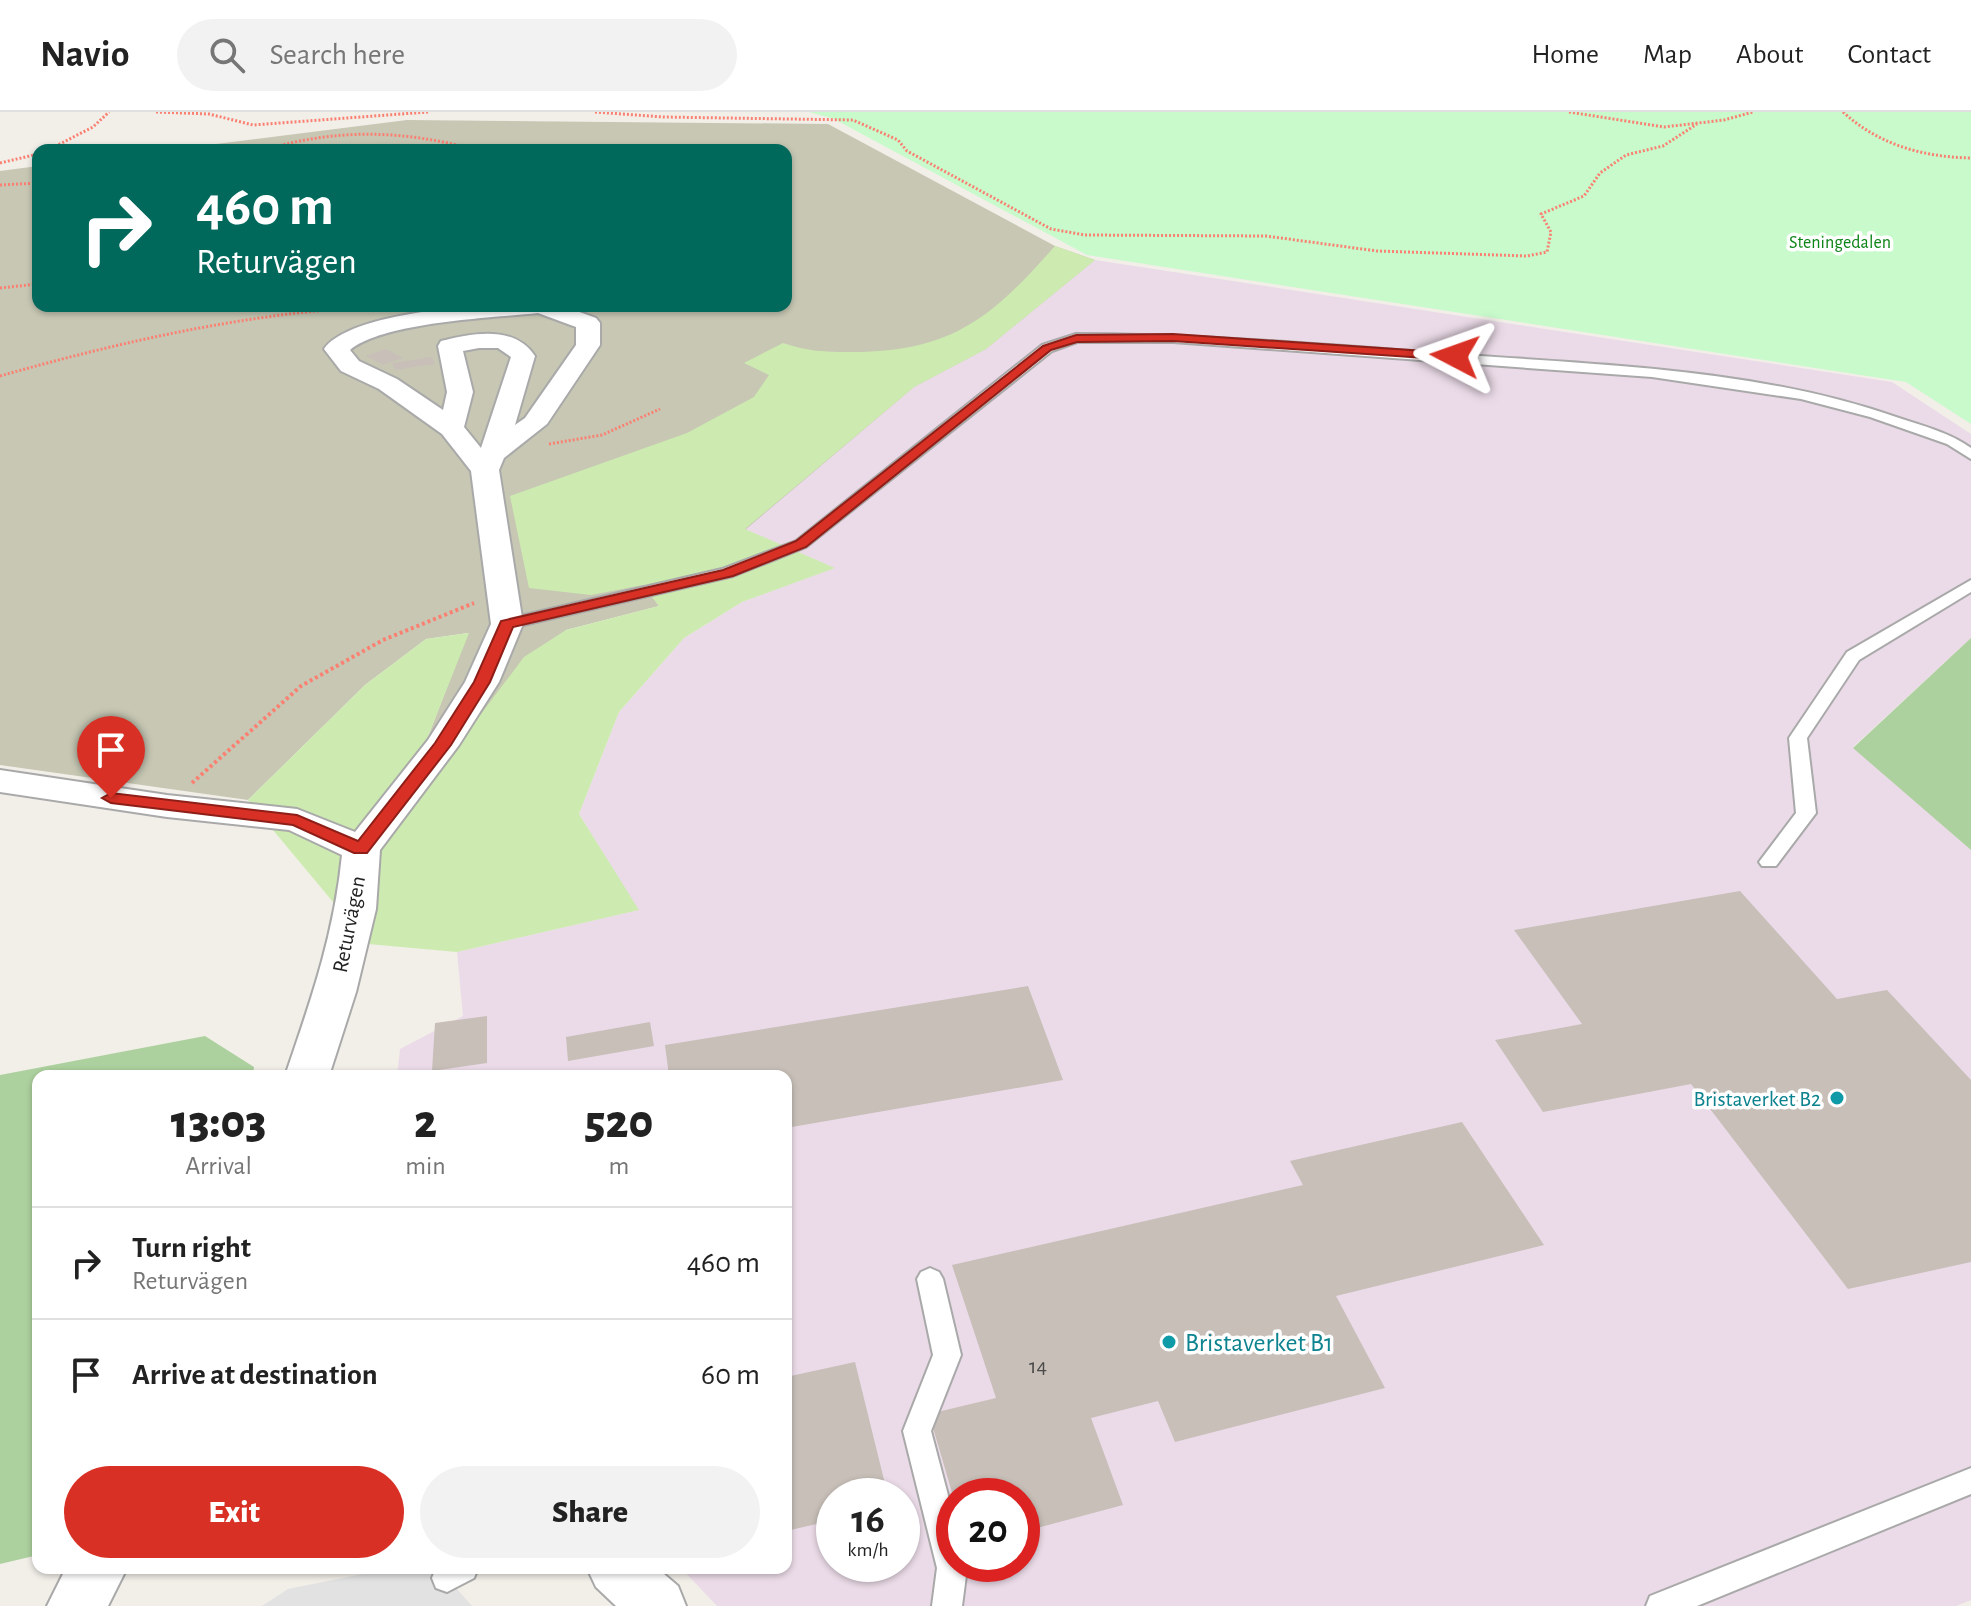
<!DOCTYPE html>
<html lang="en">
<head>
<meta charset="utf-8">
<style>
  :root { --surface:#fff; --page:#f2f2f2; --text:#222; --muted:#767676; --line:#e0e0e0; --accent:#d93025 }
  body { margin:0; font-family:"Alegreya Sans",sans-serif; background:var(--page); color:var(--text); height:100vh; display:flex; flex-direction:column; font-size:30px; white-space:nowrap }
  * { box-sizing:border-box; margin:0 }
  p { font-size:26px; color:var(--muted) }
  .icon { flex:none; width:44px; height:44px; fill:none; stroke:currentColor; stroke-width:2; stroke-linecap:round; stroke-linejoin:round }
  .map { position:relative; flex:1; overflow:hidden }
  .details { position:absolute; left:32px; top:958px; width:760px; height:504px; display:flex; flex-direction:column; background:var(--surface); border-radius:16px; box-shadow:0 2px 6px #0004 }
  .details>* { flex:none }
  .banner { position:absolute; left:32px; top:32px; width:760px; height:168px; border-radius:16px; box-shadow:0 2px 6px #0004; background:#00695c; color:#fff; overflow:hidden }
  .speed { position:absolute; left:816px; top:1366px; display:flex; gap:16px; font-size:40px; font-weight:700; text-align:center }
  .speed>* { display:grid; place-content:center; width:104px; height:104px; border-radius:50%; background:var(--surface); box-shadow:0 2px 6px #0004; line-height:1 }
  .speed small { font-size:20px; font-weight:400 }
  .speed .limit { border:12px solid #d22; background:#fff; color:#111 }
  .pin { position:absolute; display:grid; place-items:center; width:68px; height:68px; color:#fff; margin:-82px -34px; border-radius:50% 50% 50% 0; rotate:-45deg; box-shadow:0 0 8px #0007 }
  .pin .icon { rotate:45deg }
  .me { position:absolute; width:88px; margin:-44px; rotate:274deg; stroke-linejoin:round; filter:drop-shadow(0 0 6px #0008) }
  .turn { display:flex; align-items:center; gap:28px; height:168px; padding:0 32px; font-size:36px }
  .turn .icon { width:104px; height:104px; stroke-width:2.5 }
  .turn b { display:block; font-size:56px; line-height:68px }
  .eta { display:flex; justify-content:space-evenly; align-items:center; height:136px; text-align:center }
  .eta b { font-size:48px; font-weight:800; line-height:56px }
  .action { display:flex; gap:16px; margin-top:auto; padding:16px 32px }
  .action a { flex:1; height:92px; border-radius:48px; background:var(--accent); color:#fff; font-size:32px; font-weight:800; line-height:92px; text-align:center }
  .action a+a { background:var(--page); color:var(--text) }
  ul { padding:0; list-style:none }
  li { display:flex; align-items:center; gap:24px; height:112px; padding:0 32px; border-top:2px solid var(--line) }
  li div { flex:1 }
  li b { display:block; font-size:30px }
  li em { font-style:normal }
  header { display:flex; align-items:center; gap:48px; box-sizing:border-box; height:112px; padding:0 40px; background:var(--surface); border-bottom:2px solid var(--line) }
  header strong { font-size:38px }
  nav { display:flex; gap:44px; margin-inline-start:auto; font-size:28px }
  .search { width:560px; height:72px; background:var(--page); display:flex; align-items:center; gap:20px; box-sizing:border-box; padding:0 28px; border-radius:44px; color:var(--muted); font-size:30px }
  .map>svg:first-child { display:block }
  .industrial { fill:#ebdbe8; fill-rule:evenodd }
  .construction { fill:#c7c7b4 }
  .grass { fill:#cdebb0 }
  .forest { fill:#add19e }
  .park { fill:#c8facc }
  .parking { fill:#e2e2e2 }
  .building { fill:#c7bfb8 }
  .lines { fill:none; stroke-linecap:round; stroke-linejoin:round }
  .lane-casing { stroke:#a9a9a9; stroke-width:4 }
  .street-casing { stroke:#a9a9a9; stroke-width:4 }
  .path-far1 { stroke:#fa8072; stroke-width:3; stroke-dasharray:2 2; stroke-linecap:butt }
  .path { stroke:#fa8072; stroke-width:4; stroke-dasharray:3 3; stroke-linecap:butt }
  .lane { fill:#fff; fill-rule:evenodd }
  .street { fill:#fff; fill-rule:evenodd }
  .route { fill:#d93025; stroke:#8d1f18; stroke-width:2 }
  .culture-dot { fill:#0f9aa8; stroke:#fff; stroke-width:3 }
  .labels { text-anchor:middle; stroke-width:7; stroke-linejoin:round; paint-order:stroke }
  .far-park-label { font-size:18px; fill:#0c8416; stroke:#fff }
  .street-label { font-size:22px; fill:#222; stroke:#fff }
  .culture-label { font-size:22px; fill:#0d838f; stroke:#fff; text-anchor:end }
  .near-number-label { font-size:22px; fill:#4b4948 }
  .near-culture-label { font-size:26px; fill:#0d838f; stroke:#fff; text-anchor:start }
</style>
</head>
<body>
<header>
<strong>Navio</strong>
<div class="search"><svg class="icon" aria-label="search" viewBox="0 0 24 24"><circle cx="10" cy="10" r="6"/><path d="M15 15l6 6"/></svg>Search here</div>
<nav><a>Home</a><a>Map</a><a>About</a><a>Contact</a></nav>
</header>
<div class="map">
<svg width="1971" height="1494" viewBox="0 0 1971 1494">
  <rect width="100%" height="100%" fill="#f2efe9"/>
  <path class="industrial" d="M1095,148l797,122 79,52v204l-118,109 118,103v750l-15,6h-1239l-36,-38h105v-492h-389l3,-27 63,-33 -6,-64 181,-42 -59,-96 40,-102 65,-74 58,-36 92,-34 -90,-39 170,-142 72,-38zM834,1384h68v68h-68zM954,1384h68v68h-68z"/>
  <polygon class="construction" points="407,8 828,12 1055,134 1095,148 986,237 914,275 745,418 644,473 659,494 566,518 450,643 419,648 468,521 426,527 365,573 248,688 0,653 0,59 38,54 38,194 786,194 786,38 168,38"/>
  <path class="grass" d="M1055,134l40,14 -109,89 -72,38 -169,142 90,39 -93,34 -58,36 -65,74 -40,102 60,96 -182,42 -89,-8 -120,-144 117,-115 61,-46 43,-6 -50,126 31,-4 74,-98 42,-27 93,-24 -16,-21 -52,10 -62,-7 -19,-92 177,-63 67,-36 15,-22 -25,-12 39,-20c30,10 48,9 79,9 94,-2 134,-39 193,-106z"/>
  <g class="forest">
    <polygon points="1971,526 1971,738 1853,636"/>
    <polygon points="205,924 254,955 253,964 38,964 38,1443 0,1452 0,963"/>
  </g>
  <polygon class="park" points="809,0 1971,0 1971,312 1906,270 1087,143 834,7"/>
  <polygon class="parking" points="393,1456 438,1456 472,1494 262,1494 288,1477"/>
  <g class="building">
    <polygon points="386,237 403,246 383,253 366,244"/>
    <polygon points="432,245 435,252 395,258 392,251"/>
    <polygon points="1740,779 1837,887 1887,878 1971,968 1971,1150 1848,1177 1691,972 1543,1000 1495,928 1582,912 1514,818"/>
    <polygon points="1028,874 1063,968 786,1016 786,964 669,964 665,933"/>
    <polygon points="487,904 487,951 432,959 435,911"/>
    <polygon points="650,910 654,934 568,949 566,925"/>
    <polygon points="1462,1010 1544,1133 1336,1184 1385,1276 1175,1330 1158,1289 1091,1306 1123,1393 1022,1420 1022,1384 953,1384 929,1302 996,1286 952,1153 1303,1073 1290,1049"/>
    <polygon points="855,1250 888,1384 834,1384 834,1408 786,1419 786,1265"/>
  </g>
  <g class="lines">
    <defs>
      <g id="lane">
        <path d="M1076,222c125,0 250,11 375,20 149,11 306,14 448,64 25,8 51,15 72,30v11l-24,-15 -77,-27 -69,-18 -149,-22 -479,-35h-96l-25,9 -246,196 -73,29 -226,53 -8,-5 8,-5 215,-50 74,-28 246,-196z"/>
        <polygon points="1971,468 1971,480 1859,548 1807,626 1816,701 1776,754 1762,754 1759,750 1796,701 1789,626 1847,540"/>
        <polygon points="930,1156 939,1160 943,1167 961,1243 931,1319 954,1406 954,1452 966,1452 967,1456 962,1494 932,1494 937,1456 903,1319 933,1243 917,1167 921,1160"/>
        <polygon points="1971,1356 1971,1382 1697,1494 1646,1494 1650,1484"/>
        <polygon points="436,1456 478,1456 474,1466 447,1480 436,1476 432,1466"/>
      </g>
      <g id="street">
        <path d="M469,194h94l33,12 4,5v22l-53,79 -43,34 -5,12 24,154 -24,58 -40,63 -79,105 -4,59 -20,83 -27,84h-44c26,-76 49,-141 57,-221l-53,-25 -122,-13 -167,-25v-22l167,25 130,14 58,23 73,-92 37,-58 26,-58 -20,-153 -29,-37 -63,-45 -38,-18 -17,-22c21,-30 110,-39 145,-43zM538,201l38,14v18l-51,73 -10,7 20,-69c-21,-31 -61,-23 -94,-15l-3,5 9,46 -4,18 -46,-31 -38,-18 -9,-11c34,-28 142,-32 188,-37zM479,236h19l13,9 -30,91 -17,-21 9,-35 -10,-41z"/>
        <polygon points="66,1456 127,1456 108,1494 47,1494"/>
        <polygon points="587,1456 657,1456 678,1474 686,1494 616,1494 596,1475"/>
      </g>
    </defs>
    <use href="#lane" class="lane-casing"/>
    <use href="#street" class="street-casing"/>
    <g class="path-far1">
      <polyline points="156,0 209,2 253,13 428,0"/>
      <polyline points="595,0 663,5 853,8 898,28 907,39 1051,117 1085,123 1266,124 1377,139 1527,144 1547,140 1551,120 1541,102 1584,84 1600,61 1626,43 1663,34 1697,12"/>
      <polyline points="1569,0 1664,15 1724,8 1753,0"/>
      <path d="M1843,0c36,33 80,45 128,46"/>
      <polyline points="48,38 93,15 109,0"/>
      <path d="M264,38c74,-22 139,-20 213,0"/>
      <polyline points="0,51 38,42"/>
      <polyline points="0,73 38,71"/>
      <polyline points="0,176 38,172"/>
      <path d="M0,264c120,-34 239,-61 364,-69"/>
      <polyline points="549,332 602,323 660,297"/>
    </g>
    <polyline class="path" points="192,671 301,574 383,528 474,491"/>
    <use href="#lane" class="lane"/>
    <use href="#street" class="street"/>
  </g>
  <polygon class="route" points="1173,222 1455,241 1461,244 1455,248 1173,229 1077,230 1051,238 806,435 733,464 513,515 490,570 451,633 367,741 354,741 293,713 111,691 102,686 111,681 297,703 358,729 435,631 474,570 501,509 723,458 796,429 1043,234 1076,223"/>
  <g class="culture-dot">
    <circle cx="1837" cy="986" r="8"/>
    <circle cx="1169" cy="1230" r="8"/>
  </g>
  <g class="labels">
    <g class="far-park-label">
      <text x="1840" y="136">Steningedalen</text>
    </g>
    <g class="street-label">
      <text transform="translate(348 812) rotate(-79)" y="8">Returvägen</text>
    </g>
    <g class="culture-label">
      <text x="1821" y="994">Bristaverket B2</text>
    </g>
    <g class="near-number-label">
      <text x="1038" y="1261">14</text>
    </g>
    <g class="near-culture-label">
      <text x="1185" y="1239">Bristaverket B1</text>
    </g>
  </g>
</svg>
<div class="speed"><div>16<small>km/h</small></div><div class="limit">20</div></div>
<div class="pin" style="left:111px;top:686px;background:#d93025"><svg class="icon" aria-label="arrive" viewBox="0 0 24 24"><path d="M6 21V4h12l-3 4 3 4H6"/></svg></div>
<svg class="me" style="left:1455px;top:244px" viewBox="-20 -20 40 40"><path d="M0-17L14 15 0 8-14 15z" fill="#d93025" stroke="#fff" stroke-width="4"/></svg>
<div class="banner">
<div class="turn"><svg class="icon" aria-label="right" viewBox="0 0 24 24"><path d="M7 20v-9h11M14 6l5 5-5 5"/></svg><div><b>460 m</b>Returvägen</div></div>
</div>
<section class="details">
<div class="eta">
<div><b>13:03</b><p>Arrival</p></div>
<div><b>2</b><p>min</p></div>
<div><b>520</b><p>m</p></div>
</div>
<ul>
<li><svg class="icon" aria-label="right" viewBox="0 0 24 24"><path d="M7 20v-9h11M14 6l5 5-5 5"/></svg><div><b>Turn right</b><p>Returvägen</p></div><em>460 m</em></li>
<li><svg class="icon" aria-label="arrive" viewBox="0 0 24 24"><path d="M6 21V4h12l-3 4 3 4H6"/></svg><div><b>Arrive at destination</b></div><em>60 m</em></li>
</ul>
<div class="action"><a>Exit</a><a>Share</a></div>
</section>
</div>
</body>
</html>
